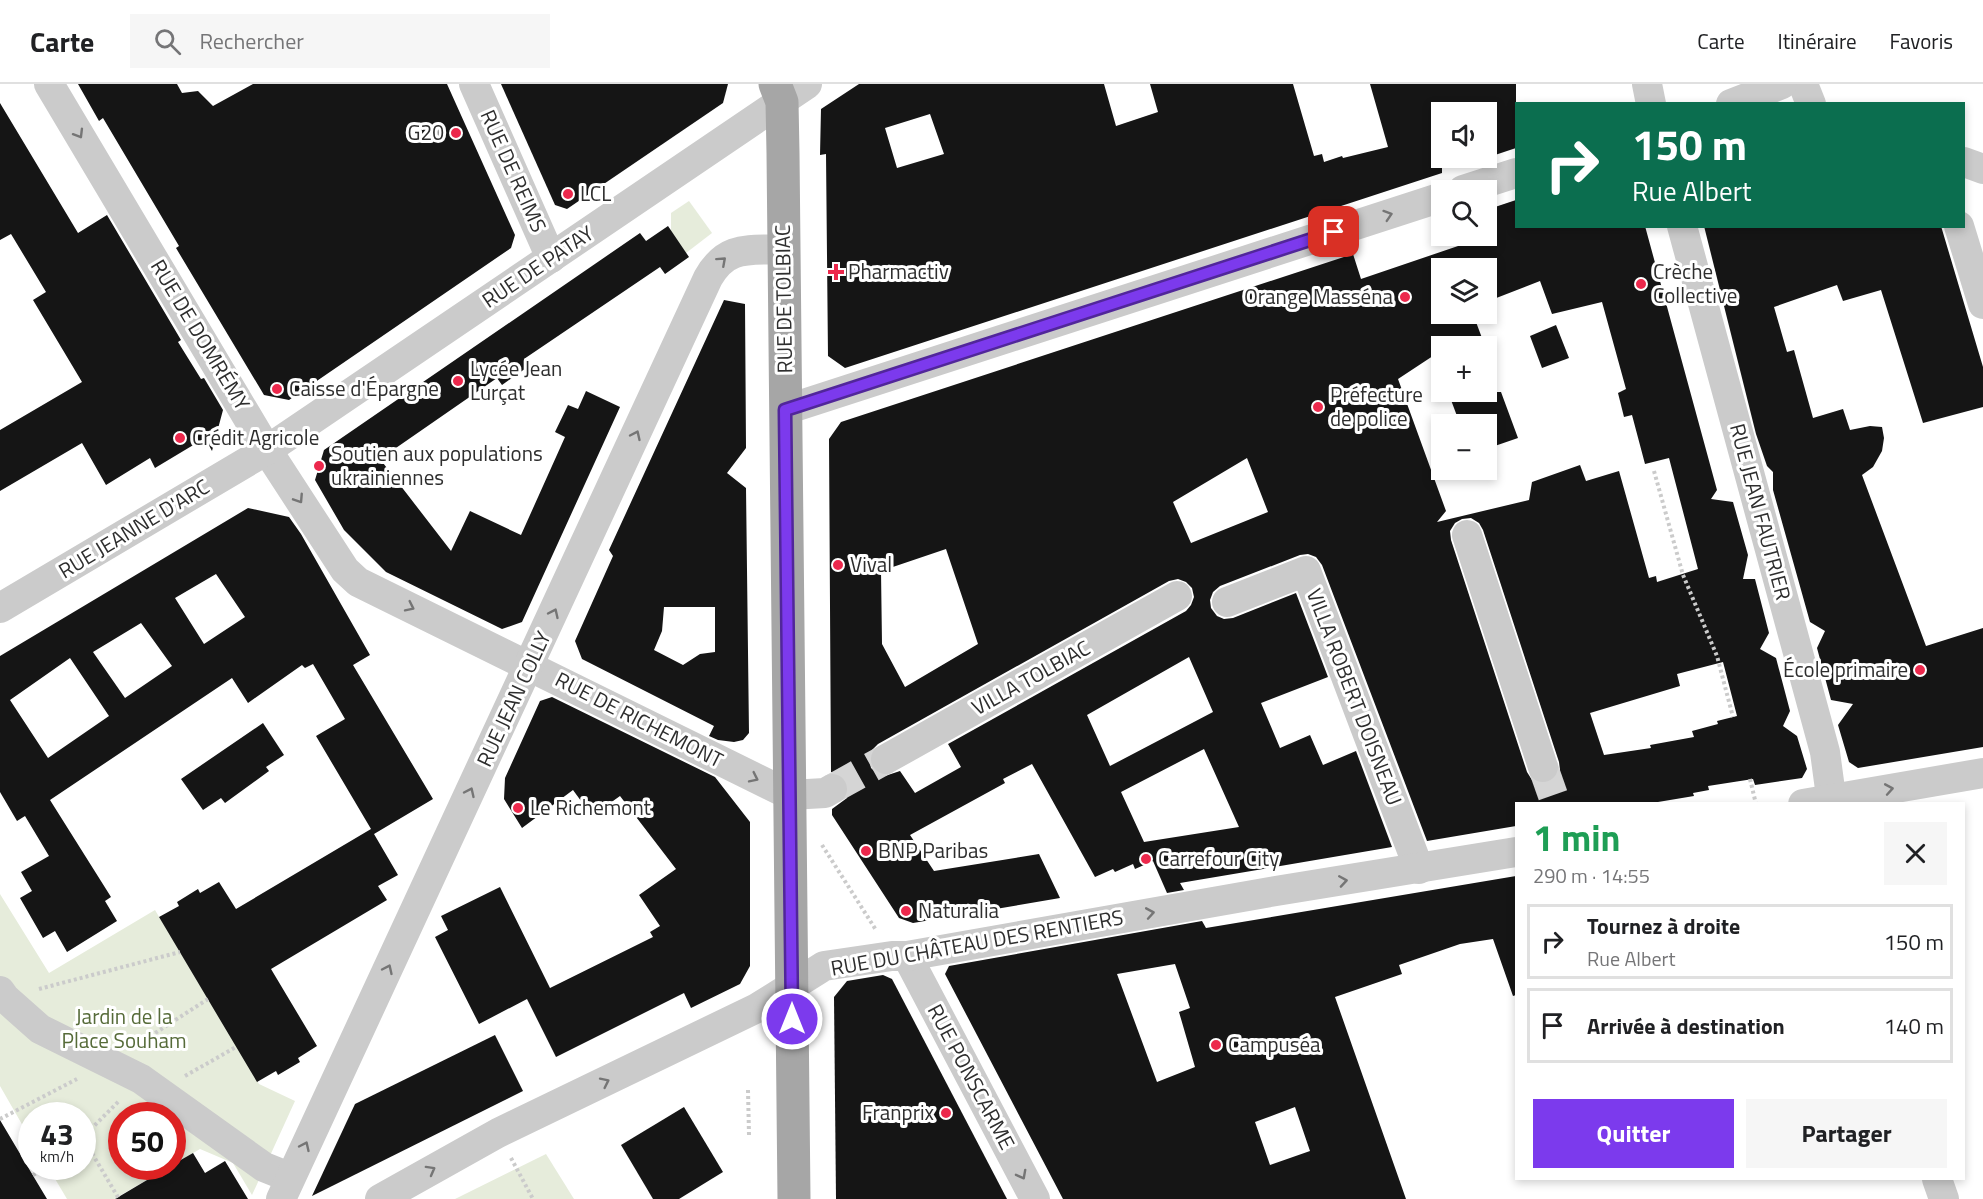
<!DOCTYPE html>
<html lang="fr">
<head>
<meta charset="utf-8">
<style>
  :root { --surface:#fff; --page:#f6f6f6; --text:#202124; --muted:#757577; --line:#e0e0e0; --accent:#7c3aed }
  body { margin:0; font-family:"Titillium Web",sans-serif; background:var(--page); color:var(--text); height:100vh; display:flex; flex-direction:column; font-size:22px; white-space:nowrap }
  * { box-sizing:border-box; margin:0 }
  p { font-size:20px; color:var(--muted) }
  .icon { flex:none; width:33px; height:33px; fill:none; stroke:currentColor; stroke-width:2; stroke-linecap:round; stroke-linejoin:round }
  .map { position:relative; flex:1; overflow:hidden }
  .sheet { position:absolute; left:1515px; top:718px; width:450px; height:378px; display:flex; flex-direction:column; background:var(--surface); border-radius:0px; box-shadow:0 3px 9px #0003 }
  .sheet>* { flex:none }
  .top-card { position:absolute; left:1515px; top:18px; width:450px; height:126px; border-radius:0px; box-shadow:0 3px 9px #0003; background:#0b6e4f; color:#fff; overflow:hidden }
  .buttons { position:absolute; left:1431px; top:18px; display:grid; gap:12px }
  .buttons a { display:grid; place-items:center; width:66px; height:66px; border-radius:0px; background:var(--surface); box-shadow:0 3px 9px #0003; font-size:30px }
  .speed { position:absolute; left:18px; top:1018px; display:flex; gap:12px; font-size:30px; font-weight:700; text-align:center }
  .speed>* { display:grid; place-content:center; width:78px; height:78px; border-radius:50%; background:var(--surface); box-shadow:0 3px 9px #0003; line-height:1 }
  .speed small { font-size:15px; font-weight:400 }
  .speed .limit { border:9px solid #d22; background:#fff; color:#111 }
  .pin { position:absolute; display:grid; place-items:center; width:51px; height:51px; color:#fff; margin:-26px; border-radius:12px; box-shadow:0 3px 9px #0006 }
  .me { position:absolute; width:66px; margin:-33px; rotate:0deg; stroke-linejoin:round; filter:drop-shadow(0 0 4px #0008) }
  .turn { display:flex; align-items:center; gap:21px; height:126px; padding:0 18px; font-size:27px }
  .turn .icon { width:78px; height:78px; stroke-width:2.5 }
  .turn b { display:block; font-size:42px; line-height:51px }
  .round { display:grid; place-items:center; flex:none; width:63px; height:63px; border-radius:0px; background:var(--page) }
  .headline { display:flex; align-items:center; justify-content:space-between; height:102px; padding:0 18px }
  h1 { font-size:36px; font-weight:700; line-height:45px; color:#1e9e55 }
  .button { display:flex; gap:12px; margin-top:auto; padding:12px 18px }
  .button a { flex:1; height:69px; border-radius:0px; background:var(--accent); color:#fff; font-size:24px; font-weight:700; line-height:69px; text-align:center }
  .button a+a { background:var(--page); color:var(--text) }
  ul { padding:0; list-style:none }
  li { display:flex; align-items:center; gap:18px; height:75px; margin:0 12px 9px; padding:0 6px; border:3px solid var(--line); border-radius:0px }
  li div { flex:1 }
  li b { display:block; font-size:22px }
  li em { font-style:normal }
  header { display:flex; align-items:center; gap:36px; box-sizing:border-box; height:84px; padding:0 30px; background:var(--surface); border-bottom:2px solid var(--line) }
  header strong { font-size:28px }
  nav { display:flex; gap:33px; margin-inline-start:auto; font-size:21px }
  .search { width:420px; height:54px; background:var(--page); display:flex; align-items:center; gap:15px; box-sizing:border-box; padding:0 21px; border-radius:0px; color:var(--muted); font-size:22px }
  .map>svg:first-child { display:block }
  .green { fill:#e6ecdb }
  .building { fill:#151515; fill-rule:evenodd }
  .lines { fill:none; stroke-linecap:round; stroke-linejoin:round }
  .minor-tunnel { stroke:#d5d5d5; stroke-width:30; stroke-dasharray:30 15; stroke-linecap:butt }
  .path { stroke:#cbcbcb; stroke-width:4; stroke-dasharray:3 3; stroke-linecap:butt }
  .minor { stroke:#cbcbcb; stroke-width:30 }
  .major { stroke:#a6a6a6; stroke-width:33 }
  .oneway { stroke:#757575 }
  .route-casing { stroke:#51269a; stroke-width:15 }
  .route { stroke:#7c3aed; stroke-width:10 }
  .poi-dot { fill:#ec284c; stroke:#fff; stroke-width:2 }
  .labels { text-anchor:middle; stroke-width:6; stroke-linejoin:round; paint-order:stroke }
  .poi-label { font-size:21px; fill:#2e2e2e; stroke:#fff; text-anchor:start }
  .street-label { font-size:21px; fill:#2e2e2e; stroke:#fff }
  .park-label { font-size:21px; fill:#566b39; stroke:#fff }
</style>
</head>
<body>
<header>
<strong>Carte</strong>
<div class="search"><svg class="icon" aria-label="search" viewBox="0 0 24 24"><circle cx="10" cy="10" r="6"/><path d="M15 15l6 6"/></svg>Rechercher</div>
<nav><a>Carte</a><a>Itinéraire</a><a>Favoris</a></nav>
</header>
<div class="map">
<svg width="1983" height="1115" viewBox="0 0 1983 1115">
  <rect width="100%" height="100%" fill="#fff"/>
  <g class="green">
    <polygon points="689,117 712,149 686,169 671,147 671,129"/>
    <polygon points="0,810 49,889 155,826 259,1000 295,1017 252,1111 233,1079 200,1065 173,1081 172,1032 122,1032 122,1083 169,1083 114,1115 67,1115 48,1083 82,1083 82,1032 32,1032 31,1056 0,1002"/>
    <polygon points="546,1070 574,1115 455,1115"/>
  </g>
  <g class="building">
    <polygon points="78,0 177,0 182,9 198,7 213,22 253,0 447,0 515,151 511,164 289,316 264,311 176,164 179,162 138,93 103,34 99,37"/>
    <polygon points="501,0 728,0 723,19 567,125 555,121"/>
    <path d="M859,0h245l12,42 42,-14 -8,-28h143l21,72 8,-2 2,8 18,-6 1,2 45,-11 -18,-63h146v64l-30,10v-46h-44v61l-597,195 -17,-12 -2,-202 -6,1 1,-46zM930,30l14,40 -47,14 -12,-40z"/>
    <polygon points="0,19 78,149 107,131 181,256 178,258 201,295 204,294 223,326 212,367 205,354 155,384 150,374 106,401 82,359 0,407 0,346 82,298 33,216 46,208 11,150 0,156"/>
    <path d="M1516,116v26h129l72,264 -6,9 22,3 15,53 -5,24h12l14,54 -9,16 16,9 14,53 -7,15 14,10 10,33 -5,9 -47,7 -2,-6 -45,7 1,4 -16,3 1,3 -48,8h-130v22l-89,15 -105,-276 -6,-8 -8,-3 -8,1 -80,31 -7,6 -3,8 1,8 6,8 7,3 9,-1 63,-25 32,84 -67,26 19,45 30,-13 13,30 33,-14 36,96 -212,36 4,7 -17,3 -14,-32 -18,8 -2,-5 -18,8 -2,-3 -18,8 -63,-113 -29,15 2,4 -95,52 24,36 105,-17 21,44 -147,25 -14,-5 -67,-103v-6l15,-11 2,-8 -2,-9 -6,-7 -10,-2 -2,-333 12,-17 512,-168 8,25 100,-34 -3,-9h28v-26zM1442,184h44v34l54,-21 12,33 50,-12 24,87 -8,4 6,24 8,-2 13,49 24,-6 29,111 -41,13 -1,-6 -7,2 -30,-107 -33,10 -6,-16 -48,17 -3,18 -92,22 9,-11 -48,-132 44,-29v-4h43l-12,-32h-31zM1247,374l21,54 -77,31 -18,-41zM1471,434l8,5 4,7 76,232 1,8 -4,8 -8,5 -8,1 -8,-4 -5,-8 -76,-232 -1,-9 5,-8 7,-4zM946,465l32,95 -73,43 -23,-43 -1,-73zM1178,495l8,3 6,6 2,9 -3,8 -5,6 -238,133 13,23 -46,26 -15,-22 -15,5 -7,-2 -7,-6 -2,-10 3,-8 6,-6 291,-163zM1189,573l24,55 -103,54 -23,-51zM1723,578l14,54 -20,5 1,3 -26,7 2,6 -44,8 1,3 -47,7 -14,-42 90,-27 -3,-12zM1204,665l35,78 -95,15 -23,-50z"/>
    <polygon points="668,142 689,173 665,190 660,183 524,275 529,282 502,301 497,294 380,375 451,467 470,427 521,451 565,353 555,348 568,321 578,325 586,307 620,323 522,538 502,545 386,488 344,446 315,396 324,366 640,149 646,157"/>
    <polygon points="1704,142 1941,142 1983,283 1983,323 1923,339 1881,206 1843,217 1837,201 1774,223 1787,268 1794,266 1813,334 1843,325 1850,346 1870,342 1882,343 1884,354 1882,367 1873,383 1862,391 1926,562 1983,544 1983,663 1858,684 1849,678 1838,641 1853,620 1831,616 1817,564 1825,547 1810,538 1773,406 1773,388 1767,382 1756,350"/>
    <path d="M724,216l21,4 1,144 -19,25 19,15 3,245 -6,7 -9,2 -16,-2 -9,-4 5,-10 -132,-67 -7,-18 38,-85 -4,-6zM664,523h51v45l-15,2 -17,11 -29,-15 8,-19z"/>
    <polygon points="1556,241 1569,274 1542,284 1530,252"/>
    <polygon points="1448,308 1501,308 1518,354 1486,365 1486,340 1460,340"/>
    <path d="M248,424l41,9 12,17 69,121 -17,10 80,134 -59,35 24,41 -20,11 9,14 -116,69 46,77 -19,12 2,4 -22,13 -2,-4 -19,11 -98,-165 20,-11 -2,-4 21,-13 2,4 19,-11 17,27 135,-80 -55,-93 29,-17 -32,-55 -8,4 -3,-3 -54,38 -16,-25 -182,122 61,97 -6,4 12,20 -50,31 -12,-21 -12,7 -23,-40 12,-7 -11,-19 28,-16 -24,-40 -8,5 -17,-29v-136zM216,490l29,43 -41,27 -29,-46zM141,539l31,43 -47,32 -32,-46zM70,574l39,58 -61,42 -38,-58z"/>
    <polygon points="552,613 715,693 750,738 750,882 740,900 691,924 684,909 556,973 527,915 479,940 435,853 448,846 441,832 500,803 550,904 653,853 650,848 660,842 639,811 676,785 620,712 592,732 573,706 522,744 504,715 505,694 540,617"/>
    <polygon points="263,639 284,671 266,683 269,687 225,719 221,714 203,726 181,695"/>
    <path d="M1516,792v119l-3,1 -20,-57 -33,5 -61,21 3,9 -67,23 71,202h-343l-118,-225 4,-8 253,-45 4,7zM1175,880l15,44 -11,4 16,55 -38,15 -40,-108zM1295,1023l15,44 -40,14 -15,-43z"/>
    <polygon points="883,891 892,895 1007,1115 836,1115 834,913 847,897"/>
    <polygon points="495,951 523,1007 312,1112 355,1020"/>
    <polygon points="684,1023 723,1088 679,1115 653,1115 621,1061"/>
    <polygon points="0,1036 35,1095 47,1115 0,1115"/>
    <polygon points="193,1069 205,1089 225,1077 248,1115 115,1115 169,1083 172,1083 172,1081"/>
  </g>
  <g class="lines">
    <g class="minor-tunnel">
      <polyline points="1543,683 1556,720"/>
      <polyline points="832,705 886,675"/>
    </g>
    <g class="path">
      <polyline points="1654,387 1683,491 1717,572 1733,633"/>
      <polyline points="1750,695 1756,720"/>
      <polyline points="822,761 876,846"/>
      <polyline points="39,905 180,868"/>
      <polyline points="135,962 208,915"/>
      <polyline points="185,992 236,963"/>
      <polyline points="748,1006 749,1051"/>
      <polyline points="0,1035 77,995"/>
      <polyline points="82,1054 120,1016"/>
      <polyline points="83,1054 119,1115"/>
      <polyline points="511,1074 533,1115"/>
      <polyline points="33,1091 47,1083"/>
    </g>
    <g class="minor">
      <polyline points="49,0 267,366 345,486 358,498 790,711 825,709 832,705"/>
      <polyline points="474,0 551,174"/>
      <polyline points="1647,0 1651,20"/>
      <polyline points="1803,0 1811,20"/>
      <polyline points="1731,20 1782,0"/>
      <polyline points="1964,78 1983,85"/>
      <polyline points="1463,106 1516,89"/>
      <polyline points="1682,142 1825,668 1832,720"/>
      <polyline points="1959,142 1983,220"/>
      <polyline points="785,326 1442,113"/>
      <polyline points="1467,451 1543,683"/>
      <polyline points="1227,518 1306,487 1419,785"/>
      <polyline points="0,524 267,366 807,0"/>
      <polyline points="886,675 1177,512"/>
      <polyline points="1803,720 1983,689"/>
      <polyline points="907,872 1035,1115"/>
      <polyline points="0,907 5,914 40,945 141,995 264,1083 284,1091"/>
      <polyline points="1937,1095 1944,1115"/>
      <path d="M281,1115l427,-921c19,-34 42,-27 76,-29"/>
      <polyline points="380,1115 498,1049 757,924 824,882 892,872 907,872 1270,808 1516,768"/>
    </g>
    <polyline class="major" points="775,0 782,18 783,69 794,1115"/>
  </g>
  <defs><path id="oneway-chevron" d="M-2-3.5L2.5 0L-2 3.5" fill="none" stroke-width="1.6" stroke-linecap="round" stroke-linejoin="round" transform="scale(1.5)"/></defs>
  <g class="oneway">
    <use href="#oneway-chevron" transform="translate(79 50) rotate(59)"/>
    <use href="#oneway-chevron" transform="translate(1388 131) rotate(-18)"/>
    <use href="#oneway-chevron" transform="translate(722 177) rotate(-42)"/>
    <use href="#oneway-chevron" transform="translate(636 351) rotate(-65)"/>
    <use href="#oneway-chevron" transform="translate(299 415) rotate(57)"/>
    <use href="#oneway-chevron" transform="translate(410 523) rotate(26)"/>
    <use href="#oneway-chevron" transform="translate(554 529) rotate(-65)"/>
    <use href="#oneway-chevron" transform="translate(754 694) rotate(26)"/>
    <use href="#oneway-chevron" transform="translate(1889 705) rotate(-10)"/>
    <use href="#oneway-chevron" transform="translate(470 708) rotate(-65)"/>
    <use href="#oneway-chevron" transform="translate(1343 797) rotate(-9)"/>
    <use href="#oneway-chevron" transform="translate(1150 829) rotate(-10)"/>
    <use href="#oneway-chevron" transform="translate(388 885) rotate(-65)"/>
    <use href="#oneway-chevron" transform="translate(605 998) rotate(-26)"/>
    <use href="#oneway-chevron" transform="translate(305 1062) rotate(-65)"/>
    <use href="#oneway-chevron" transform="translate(431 1086) rotate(-29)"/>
    <use href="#oneway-chevron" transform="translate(1022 1091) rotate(62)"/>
  </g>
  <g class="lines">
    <defs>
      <polyline id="route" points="792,935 785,326 1334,148"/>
    </defs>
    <use href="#route" class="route-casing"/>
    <use href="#route" class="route"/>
  </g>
  <g class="poi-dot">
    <circle cx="456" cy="49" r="6"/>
    <circle cx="568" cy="110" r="6"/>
    <path d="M833 179h6v6h6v6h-6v6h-6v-6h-6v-6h6z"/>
    <circle cx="1641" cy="200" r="6"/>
    <circle cx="1405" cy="213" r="6"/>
    <circle cx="458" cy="297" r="6"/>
    <circle cx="277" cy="305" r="6"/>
    <circle cx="1318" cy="323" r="6"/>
    <circle cx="180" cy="354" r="6"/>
    <circle cx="319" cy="382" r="6"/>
    <circle cx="838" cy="481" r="6"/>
    <circle cx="1920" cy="586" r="6"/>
    <circle cx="518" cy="724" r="6"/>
    <circle cx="866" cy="767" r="6"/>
    <circle cx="1146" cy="775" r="6"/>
    <circle cx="906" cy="827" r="6"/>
    <circle cx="1216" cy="961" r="6"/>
    <circle cx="946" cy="1029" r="6"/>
  </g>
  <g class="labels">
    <g class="poi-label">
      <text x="444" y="56" text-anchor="end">G20</text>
      <text x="580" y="117">LCL</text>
      <text x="848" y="195">Pharmactiv</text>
      <text x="1653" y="195">Crèche<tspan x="1653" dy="24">Collective</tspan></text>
      <text x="1393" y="220" text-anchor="end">Orange Masséna</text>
      <text x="470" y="292">Lycée Jean<tspan x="470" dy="24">Lurçat</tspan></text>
      <text x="289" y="312">Caisse d'Épargne</text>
      <text x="1330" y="318">Préfecture<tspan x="1330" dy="24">de police</tspan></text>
      <text x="192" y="361">Crédit Agricole</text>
      <text x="331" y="377">Soutien aux populations<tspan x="331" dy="24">ukrainiennes</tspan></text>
      <text x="850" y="488">Vival</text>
      <text x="1908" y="593" text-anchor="end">École primaire</text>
      <text x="530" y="731">Le Richemont</text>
      <text x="878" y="774">BNP Paribas</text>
      <text x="1158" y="782">Carrefour City</text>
      <text x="918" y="834">Naturalia</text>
      <text x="1228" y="968">Campuséa</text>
      <text x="934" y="1036" text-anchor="end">Franprix</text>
    </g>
    <g class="street-label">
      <text transform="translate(513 87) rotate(66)" y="7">RUE DE REIMS</text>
      <text transform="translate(538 183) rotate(-34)" y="7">RUE DE PATAY</text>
      <text transform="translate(784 215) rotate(-91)" y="7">RUE DE TOLBIAC</text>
      <text transform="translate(200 251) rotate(59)" y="7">RUE DE DOMRÉMY</text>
      <text transform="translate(1760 428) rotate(75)" y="7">RUE JEAN FAUTRIER</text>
      <text transform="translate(134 445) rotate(-31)" y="7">RUE JEANNE D'ARC</text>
      <text transform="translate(1031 594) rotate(-29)" y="7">VILLA TOLBIAC</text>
      <text transform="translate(1354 613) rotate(69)" y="7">VILLA ROBERT DOISNEAU</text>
      <text transform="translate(514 615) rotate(-65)" y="7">RUE JEAN COLLY</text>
      <text transform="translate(639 636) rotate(27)" y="7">RUE DE RICHEMONT</text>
      <text transform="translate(977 859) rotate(-10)" y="7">RUE DU CHÂTEAU DES RENTIERS</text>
      <text transform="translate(971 993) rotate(62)" y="7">RUE PONSCARME</text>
    </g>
    <g class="park-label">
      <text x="124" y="940">Jardin de la<tspan x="124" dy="24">Place Souham</tspan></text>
    </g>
  </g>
</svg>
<div class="buttons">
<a><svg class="icon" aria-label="sound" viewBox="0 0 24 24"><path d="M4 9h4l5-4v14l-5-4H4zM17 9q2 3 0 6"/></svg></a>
<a><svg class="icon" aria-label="search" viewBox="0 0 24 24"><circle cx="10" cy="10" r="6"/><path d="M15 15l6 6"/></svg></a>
<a><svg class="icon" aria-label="layers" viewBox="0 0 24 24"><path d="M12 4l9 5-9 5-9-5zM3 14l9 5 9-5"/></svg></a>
<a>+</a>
<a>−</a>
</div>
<div class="speed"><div>43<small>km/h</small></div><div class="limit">50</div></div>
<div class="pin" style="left:1334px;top:148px;background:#d93025"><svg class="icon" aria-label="arrive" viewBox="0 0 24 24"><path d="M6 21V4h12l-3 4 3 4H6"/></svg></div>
<svg class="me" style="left:792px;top:935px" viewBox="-20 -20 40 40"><circle r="17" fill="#7c3aed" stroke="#fff" stroke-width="3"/><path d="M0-11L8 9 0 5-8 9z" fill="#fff"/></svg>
<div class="top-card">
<div class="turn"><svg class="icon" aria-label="right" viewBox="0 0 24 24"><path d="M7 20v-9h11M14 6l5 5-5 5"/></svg><div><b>150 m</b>Rue Albert</div></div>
</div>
<section class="sheet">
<div class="headline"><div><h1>1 min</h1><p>290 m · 14:55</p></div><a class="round"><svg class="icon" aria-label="close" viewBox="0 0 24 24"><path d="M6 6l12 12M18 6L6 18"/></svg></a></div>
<ul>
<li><svg class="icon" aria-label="right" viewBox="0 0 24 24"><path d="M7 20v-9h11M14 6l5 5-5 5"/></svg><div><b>Tournez à droite</b><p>Rue Albert</p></div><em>150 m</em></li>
<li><svg class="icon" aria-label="arrive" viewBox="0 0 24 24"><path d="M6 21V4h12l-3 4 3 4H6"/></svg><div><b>Arrivée à destination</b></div><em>140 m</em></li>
</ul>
<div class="button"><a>Quitter</a><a>Partager</a></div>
</section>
</div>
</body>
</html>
